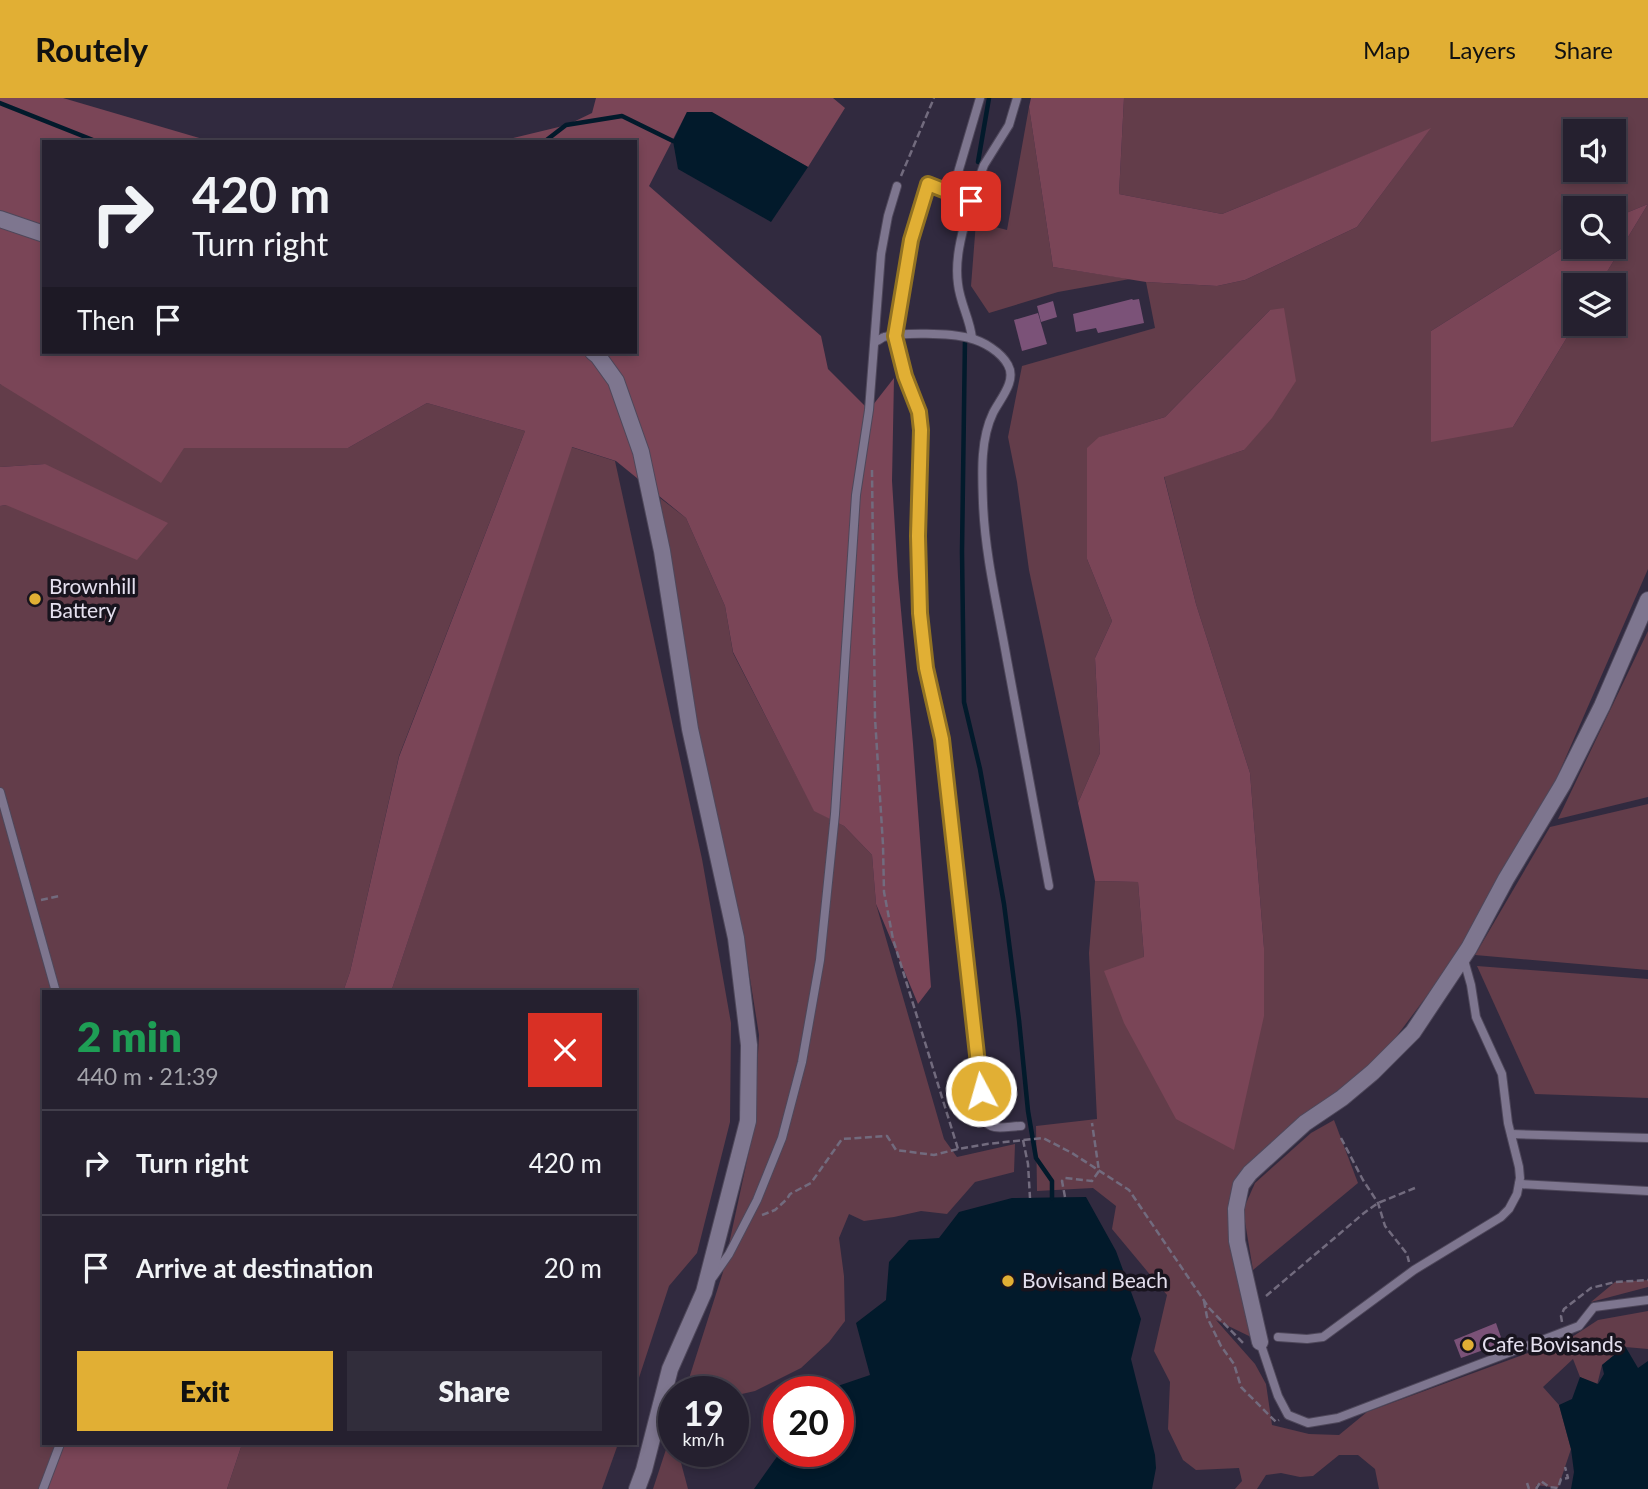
<!DOCTYPE html>
<html lang="en">
<head>
<meta charset="utf-8">
<style>
  :root { --surface:#25202f; --page:#312d3b; --text:#f1f3f6; --muted:#a3a3aa; --line:#423e4b; --accent:#e1af34 }
  body { margin:0; font-family:Lato,sans-serif; background:var(--page); color:var(--text); height:100vh; display:flex; flex-direction:column; font-size:26px; white-space:nowrap }
  * { box-sizing:border-box; margin:0 }
  p { font-size:23px; color:var(--muted) }
  .icon { flex:none; width:38px; height:38px; fill:none; stroke:currentColor; stroke-width:2; stroke-linecap:round; stroke-linejoin:round }
  .map { position:relative; flex:1; overflow:hidden }
  .drawer { position:absolute; left:42px; top:892px; width:595px; height:455px; display:flex; flex-direction:column; background:var(--surface); border-radius:0px; box-shadow:0 4px 10px #0003,0 0 0 2px var(--line) }
  .drawer>* { flex:none }
  .guide { position:absolute; left:42px; top:42px; width:595px; height:214px; border-radius:0px; box-shadow:0 4px 10px #0003,0 0 0 2px var(--line); background:#25202f; color:var(--text); overflow:hidden }
  .fabs { position:absolute; left:1563px; top:21px; display:grid; gap:14px }
  .fabs a { display:grid; place-items:center; width:63px; height:63px; border-radius:0px; background:var(--surface); box-shadow:0 4px 10px #0003,0 0 0 2px var(--line); font-size:35px }
  .speed { position:absolute; left:658px; top:1278px; display:flex; gap:14px; font-size:35px; font-weight:700; text-align:center }
  .speed>* { display:grid; place-content:center; width:91px; height:91px; border-radius:50%; background:var(--surface); box-shadow:0 4px 10px #0003,0 0 0 2px var(--line); line-height:1 }
  .speed small { font-size:18px; font-weight:400 }
  .speed .limit { border:10px solid #d22; background:#fff; color:#111 }
  .pin { position:absolute; display:grid; place-items:center; width:60px; height:60px; color:#fff; margin:-30px; border-radius:14px; box-shadow:0 4px 10px #0006 }
  .me { position:absolute; width:77px; margin:-38px; rotate:354deg; stroke-linejoin:round; filter:drop-shadow(0 0 5px #0008) }
  .turn { display:flex; align-items:center; gap:24px; height:147px; padding:0 35px; font-size:32px }
  .turn .icon { width:91px; height:91px; stroke-width:2.5 }
  .turn b { display:block; font-size:49px; line-height:60px }
  .then { display:flex; align-items:center; height:66px; padding:0 35px; background:#0003; gap:14px; font-size:26px }
  .round { display:grid; place-items:center; flex:none; width:74px; height:74px; border-radius:0px; background:var(--page) }
  .overview { display:flex; align-items:center; justify-content:space-between; height:119px; padding:0 35px }
  h1 { font-size:42px; font-weight:800; line-height:52px; color:#1e9e55 }
  .button { display:flex; gap:14px; margin-top:auto; padding:14px 35px }
  .button a { flex:1; height:80px; border-radius:0px; background:var(--accent); color:#111; font-size:28px; font-weight:800; line-height:80px; text-align:center }
  .button a+a { background:var(--page); color:var(--text) }
  ul { padding:0; list-style:none }
  li { display:flex; align-items:center; gap:21px; height:105px; padding:0 35px; border-top:2px solid var(--line) }
  li div { flex:1 }
  li b { display:block; font-size:26px }
  li em { font-style:normal }
  header { display:flex; align-items:center; gap:42px; box-sizing:border-box; height:98px; padding:0 35px; background:var(--accent); color:#111 }
  header strong { font-size:33px }
  nav { display:flex; gap:38px; margin-inline-start:auto; font-size:24px }
  .map>svg:first-child { display:block }
  .green { fill:#633d4a; fill-rule:evenodd }
  .forest { fill:#7a4557 }
  .water { fill:#021a2b }
  .lines { fill:none; stroke-linecap:round; stroke-linejoin:round }
  .stream { stroke:#021a2b; stroke-width:4.5 }
  .building { fill:#7b5278 }
  .service-casing { stroke:#4e475a; stroke-width:10 }
  .minor-casing { stroke:#4e475a; stroke-width:18 }
  .path { stroke:#726b7e; stroke-width:2.5; stroke-dasharray:7 3.5; stroke-linecap:butt }
  .service { stroke:#7e768f; stroke-width:8 }
  .minor { stroke:#7e768f; stroke-width:16 }
  .route-casing { stroke:#927222; stroke-width:18 }
  .route { stroke:#e1af34; stroke-width:12 }
  .poi-dot { fill:#e1af34; stroke:#18141e; stroke-width:2.5 }
  .labels { text-anchor:middle; stroke-width:7; stroke-linejoin:round; paint-order:stroke }
  .poi-label { font-size:21px; fill:#e4dfee; stroke:#18141e; text-anchor:start }
</style>
</head>
<body>
<header>
<strong>Routely</strong>
<nav><a>Map</a><a>Layers</a><a>Share</a></nav>
</header>
<div class="map">
<svg width="1648" height="1391" viewBox="0 0 1648 1391">
  <rect width="100%" height="100%" fill="#312a3f"/>
  <g class="green">
    <path d="M1124,0h524v471l-93,213 -99,175 -63,84 -26,31 -119,96 -16,71 19,98 -35,-17 39,44 11,20 6,41 37,9 30,1 28,-23 205,-75 26,-17 50,-9v38l-23,-2 -23,18 -5,20 -17,-8 -7,-18 -30,28 16,18 12,44 -13,39 -22,-3 2,4h-159l-4,-20 -17,-14h-19l-26,21 -13,1 -19,-4 -15,2 -9,14h-22l7,-8 -3,-13 -43,2 -13,-10 -15,-31 2,-47 -16,-31 13,-56 -55,-66 4,-23 -23,-18 -56,3 -1,-65 61,-7 -8,-166 6,-72 43,1 6,75 120,-9 -14,-175 -54,-169 -32,-128 80,-26 26,-140 -105,107 -65,20 -13,122 25,62 -17,37 5,95 -22,50 -49,-233 -12,-88 -9,-45 14,-71 133,-38 -9,-46 71,4 28,-6 112,-53 73,-98 -208,85 -103,-20zM1575,33h39v39h-39zM1648,106l-49,81h15v39h-39l-62,103 -82,-96 144,-91v-32h39v10z"/>
    <polygon points="1029,9 1053,169 1130,181 1058,194 989,215 971,188 976,124 1007,132"/>
    <polygon points="0,286 184,350 348,350 427,305 525,333 399,658 350,874 343,894 44,894 44,1346 60,1346 42,1391 0,1391 0,408 6,407 45,366 0,369"/>
    <polygon points="571,349 615,363 702,761 731,925 730,1024 697,1155 669,1188 635,1292 635,894 391,894"/>
    <polygon points="660,400 686,420 725,508 733,555 814,712 844,728 872,757 876,806 944,1041 957,1059 1015,1046 1014,1074 975,1084 947,1116 921,1113 894,1119 864,1123 849,1116 839,1140 844,1178 845,1223 829,1244 801,1270 755,1293 733,1298 733,1293 685,1293 723,1174 754,1030 759,937 742,830 695,622"/>
    <polygon points="1648,533 1648,699 1558,721"/>
    <polygon points="1648,706 1648,872 1475,857 1550,729"/>
    <polygon points="1477,868 1648,881 1648,1000 1535,996"/>
    <polygon points="1334,1022 1358,1085 1253,1172 1243,1112 1255,1085 1311,1035"/>
    <polygon points="1648,1182 1648,1189 1591,1204 1615,1184"/>
    <polygon points="674,1327 674,1353 685,1353 680,1361 688,1391 653,1391"/>
    <polygon points="242,1346 618,1346 602,1391 227,1391"/>
  </g>
  <g class="forest">
    <polygon points="0,0 63,0 213,44 44,44 44,254 635,254 635,44 497,44 567,27 592,15 596,0 833,0 845,10 808,69 712,15 687,14 649,88 821,238 828,271 869,312 894,280 892,383 898,479 913,646 931,889 918,906 876,806 872,757 844,728 814,713 733,554 725,508 686,420 616,363 572,349 391,894 343,894 350,874 399,659 525,333 427,305 348,350 184,350 161,385 0,286"/>
    <polygon points="1031,0 1124,0 1119,96 1222,116 1431,30 1357,129 1245,182 1217,188 1146,184 1053,169 1029,9"/>
    <polygon points="1648,106 1599,187 1575,187 1575,226 1513,329 1431,344 1431,233 1575,142 1575,149 1614,149 1614,120"/>
    <polygon points="1284,210 1296,283 1272,320 1244,352 1164,379 1196,506 1250,675 1264,850 1264,918 1234,1052 1176,1021 1124,925 1104,873 1144,859 1138,784 1095,783 1078,705 1100,655 1095,560 1112,523 1087,461 1087,350 1099,339 1165,319 1270,212"/>
    <polygon points="45,366 168,425 137,462 6,407 0,408 0,369"/>
    <polygon points="60,1346 242,1346 227,1391 45,1391"/>
  </g>
  <g class="water">
    <polygon points="687,14 712,14 808,69 771,124 678,71 673,43"/>
    <polygon points="1086,1099 1116,1153 1141,1221 1131,1261 1155,1357 1156,1370 1152,1391 754,1391 781,1353 838,1353 838,1293 823,1293 870,1277 856,1225 886,1202 889,1164 909,1142 939,1140 959,1114 1012,1100"/>
    <polygon points="1625,1248 1638,1270 1648,1263 1648,1391 1571,1391 1574,1374 1571,1351 1559,1307 1572,1301 1580,1279 1598,1286 1604,1276 1602,1267"/>
  </g>
  <g class="lines">
    <g class="stream">
      <polyline points="0,5 98,44"/>
      <polyline points="544,44 566,27 622,18 673,43"/>
      <polyline points="978,64 989,0"/>
      <polyline points="965,240 962,454 964,604 980,671 1004,806 1019,922 1028,1013 1036,1060 1052,1083 1052,1100"/>
    </g>
  </g>
  <g class="building">
    <polygon points="1132,201 1133,202 1139,201 1144,225 1098,235 1096,230 1076,234 1073,216"/>
    <polygon points="1053,203 1057,219 1041,224 1037,208"/>
    <polygon points="1038,215 1047,246 1022,253 1014,222"/>
    <polygon points="1496,1225 1503,1245 1461,1260 1454,1242"/>
  </g>
  <g class="lines">
    <defs>
      <g id="service">
        <path d="M1017,0l-8,27 -25,40 -13,35 -43,-16 -17,56 -16,96 11,40 13,36 2,18 -3,84 2,99 6,55 16,71 42,379c5,15 24,8 37,8"/>
        <polyline points="952,95 980,0"/>
        <path d="M971,102c-7,27 -17,56 -13,84 2,19 12,35 14,54"/>
        <path d="M875,244c1,0 8,-5 9,-5 18,-5 67,-4 85,1 14,3 32,14 39,27 9,16 -8,34 -15,48 -13,27 -11,61 -10,90 2,53 15,105 24,157 14,76 28,151 42,226"/>
        <polyline points="0,694 56,894"/>
        <polyline points="1511,1036 1648,1040"/>
        <polyline points="1519,1086 1648,1093"/>
        <polyline points="713,1179 729,1156 757,1102 782,1040 802,964 820,862 835,716 856,397 869,312 881,156 888,118 897,88"/>
        <polyline points="1278,1239 1307,1241 1323,1239 1414,1172 1501,1119 1509,1111 1517,1096 1520,1080 1519,1069 1508,1025 1502,976 1476,919 1471,887 1464,862"/>
        <polyline points="1260,1244 1278,1298 1288,1317 1308,1325 1338,1320 1579,1228 1594,1209 1648,1202"/>
        <polyline points="43,1391 60,1346"/>
      </g>
      <g id="minor">
        <polyline points="0,121 44,136"/>
        <polyline points="593,254 598,258 616,283 641,354 662,453 690,631 736,840 749,947 748,1023 704,1194 670,1271 644,1372 637,1391"/>
        <polyline points="1260,1244 1237,1143 1236,1111 1241,1087 1250,1075 1305,1025 1342,1000 1373,974 1413,934 1469,850 1506,781 1563,686 1602,608 1648,502"/>
      </g>
    </defs>
    <use href="#service" class="service-casing"/>
    <use href="#minor" class="minor-casing"/>
    <g class="path">
      <polyline points="901,78 934,0"/>
      <polyline points="872,372 875,620 883,747 884,794 893,841 958,1051"/>
      <polyline points="41,802 59,798"/>
      <polyline points="1341,1040 1363,1082 1378,1105 1385,1128 1407,1156 1409,1164"/>
      <polyline points="1023,1042 1028,1066 1030,1100"/>
      <polyline points="1065,1099 1062,1083 1065,1080 1092,1083 1099,1073 1092,1025"/>
      <polyline points="762,1117 775,1112 787,1101 790,1096 811,1085 842,1041 887,1038 896,1052 934,1057 958,1051 987,1046 1043,1040 1072,1055 1129,1092 1209,1210 1245,1247"/>
      <polyline points="1266,1198 1364,1115 1378,1105 1415,1090"/>
      <polyline points="1204,1203 1207,1219 1221,1248 1234,1266 1241,1289 1276,1324 1279,1322"/>
      <polyline points="1562,1224 1561,1218 1564,1211 1591,1190 1615,1184 1648,1182"/>
      <polyline points="1527,1385 1529,1391"/>
      <polyline points="1536,1391 1541,1383 1549,1389 1558,1390 1561,1381 1568,1380 1565,1369"/>
    </g>
    <use href="#service" class="service"/>
    <use href="#minor" class="minor"/>
  </g>
  <g class="lines">
    <defs>
      <polyline id="route" points="971,103 928,86 911,142 895,238 905,278 919,314 921,332 918,438 920,515 926,570 942,641 981,993"/>
    </defs>
    <use href="#route" class="route-casing"/>
    <use href="#route" class="route"/>
  </g>
  <g class="poi-dot">
    <circle cx="35" cy="501" r="7"/>
    <circle cx="1008" cy="1183" r="7"/>
    <circle cx="1468" cy="1247" r="7"/>
  </g>
  <g class="labels">
    <g class="poi-label">
      <text x="49" y="496">Brownhill<tspan x="49" dy="24">Battery</tspan></text>
      <text x="1022" y="1190">Bovisand Beach</text>
      <text x="1482" y="1254">Cafe Bovisands</text>
    </g>
  </g>
</svg>
<div class="fabs">
<a><svg class="icon" aria-label="sound" viewBox="0 0 24 24"><path d="M4 9h4l5-4v14l-5-4H4zM17 9q2 3 0 6"/></svg></a>
<a><svg class="icon" aria-label="search" viewBox="0 0 24 24"><circle cx="10" cy="10" r="6"/><path d="M15 15l6 6"/></svg></a>
<a><svg class="icon" aria-label="layers" viewBox="0 0 24 24"><path d="M12 4l9 5-9 5-9-5zM3 14l9 5 9-5"/></svg></a>
</div>
<div class="speed"><div>19<small>km/h</small></div><div class="limit">20</div></div>
<div class="pin" style="left:971px;top:103px;background:#d93025"><svg class="icon" aria-label="arrive" viewBox="0 0 24 24"><path d="M6 21V4h12l-3 4 3 4H6"/></svg></div>
<svg class="me" style="left:981px;top:993px" viewBox="-20 -20 40 40"><circle r="17" fill="#e1af34" stroke="#fff" stroke-width="3"/><path d="M0-11L8 9 0 5-8 9z" fill="#fff"/></svg>
<div class="guide">
<div class="turn"><svg class="icon" aria-label="right" viewBox="0 0 24 24"><path d="M7 20v-9h11M14 6l5 5-5 5"/></svg><div><b>420 m</b>Turn right</div></div>
<div class="then">Then<svg class="icon" aria-label="arrive" viewBox="0 0 24 24"><path d="M6 21V4h12l-3 4 3 4H6"/></svg></div>
</div>
<section class="drawer">
<div class="overview"><div><h1>2 min</h1><p>440 m · 21:39</p></div><a class="round" style="background:#d93025;color:#fff"><svg class="icon" aria-label="close" viewBox="0 0 24 24"><path d="M6 6l12 12M18 6L6 18"/></svg></a></div>
<ul>
<li><svg class="icon" aria-label="right" viewBox="0 0 24 24"><path d="M7 20v-9h11M14 6l5 5-5 5"/></svg><div><b>Turn right</b></div><em>420 m</em></li>
<li><svg class="icon" aria-label="arrive" viewBox="0 0 24 24"><path d="M6 21V4h12l-3 4 3 4H6"/></svg><div><b>Arrive at destination</b></div><em>20 m</em></li>
</ul>
<div class="button"><a>Exit</a><a>Share</a></div>
</section>
</div>
</body>
</html>
